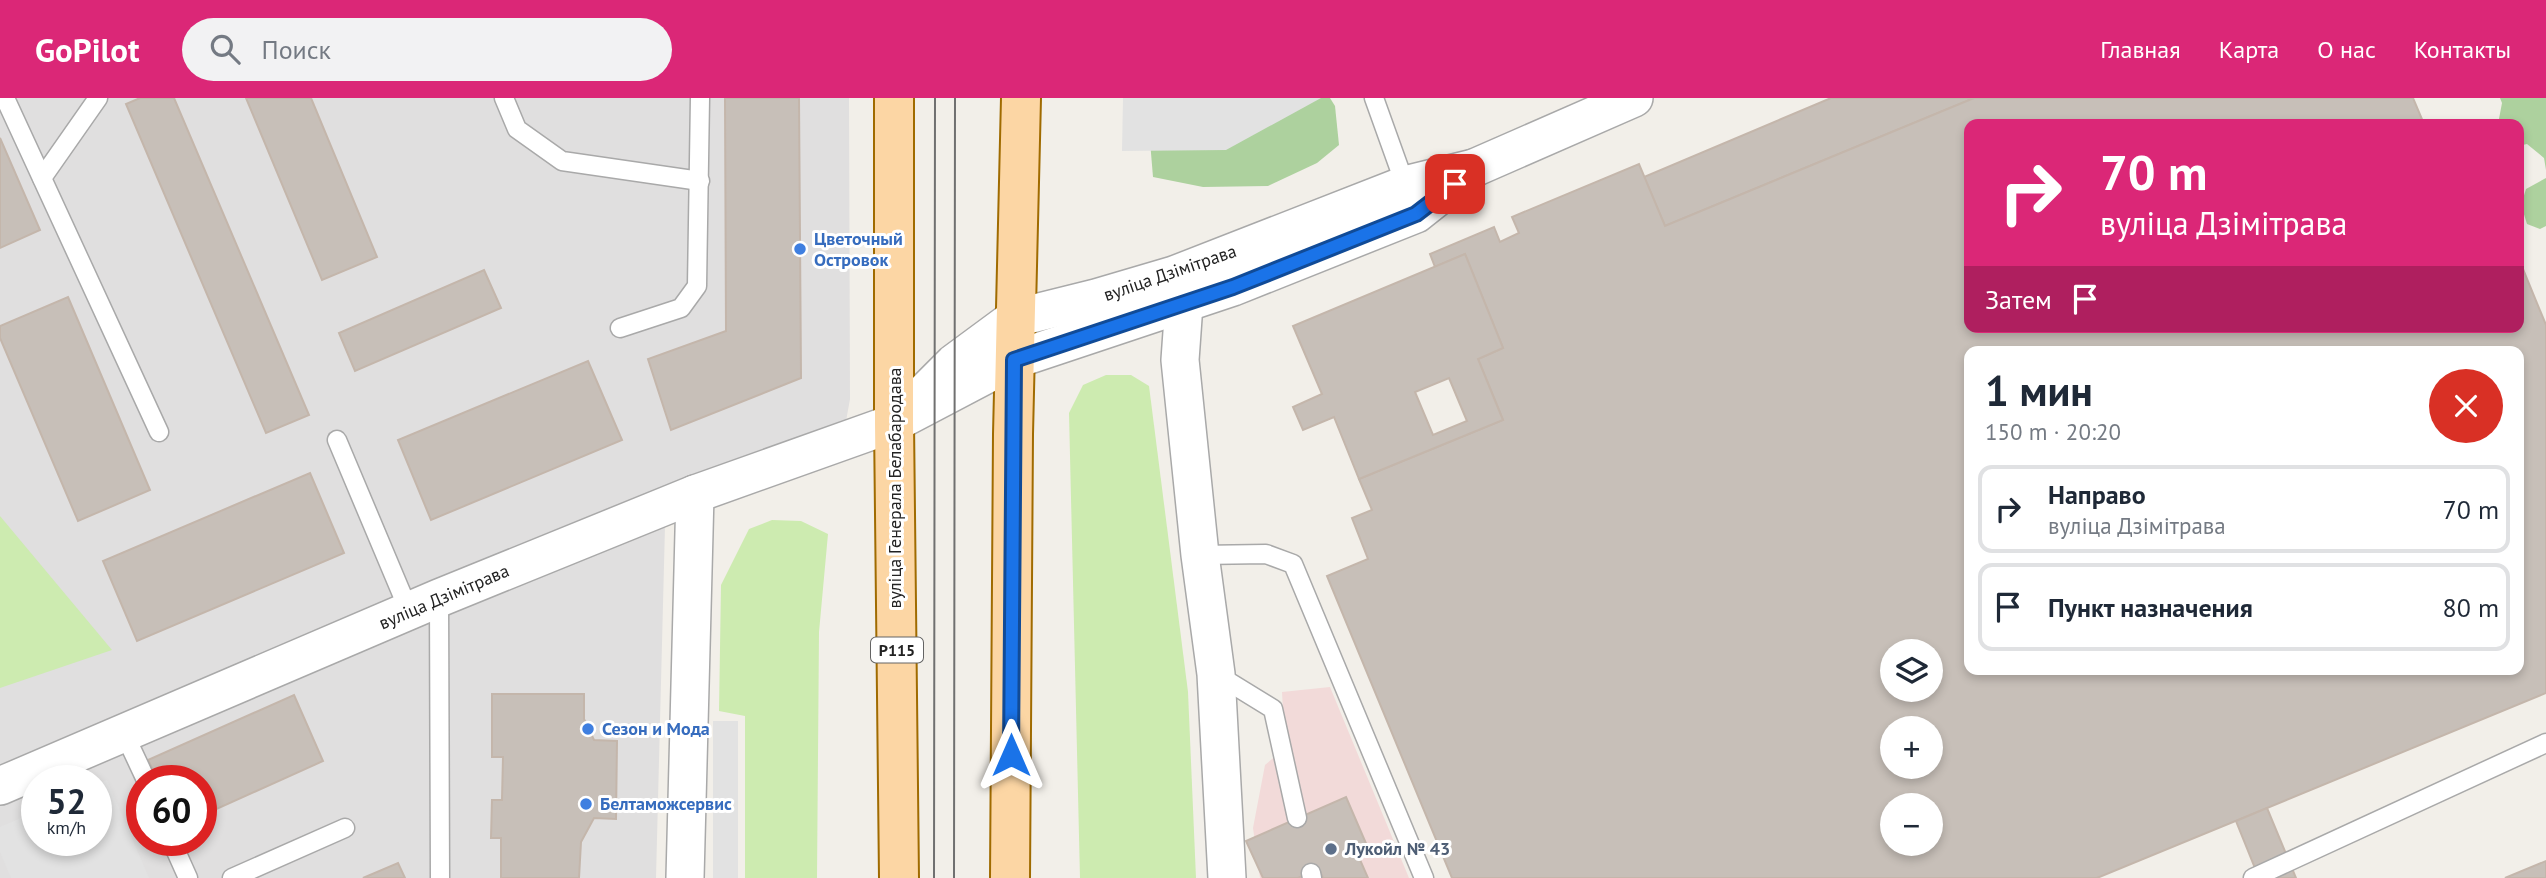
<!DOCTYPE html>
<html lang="ru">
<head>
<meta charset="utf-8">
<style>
  :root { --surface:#fff; --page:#f2f2f3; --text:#1f2937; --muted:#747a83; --line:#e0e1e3; --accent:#db2777 }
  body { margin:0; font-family:"PT Sans",sans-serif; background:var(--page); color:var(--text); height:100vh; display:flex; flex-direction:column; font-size:26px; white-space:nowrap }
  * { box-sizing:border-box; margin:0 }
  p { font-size:23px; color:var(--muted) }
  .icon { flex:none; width:38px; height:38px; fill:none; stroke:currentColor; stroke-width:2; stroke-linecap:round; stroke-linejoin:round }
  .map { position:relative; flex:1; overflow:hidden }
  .sheet { position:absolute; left:1964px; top:248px; width:560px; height:329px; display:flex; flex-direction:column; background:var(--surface); border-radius:14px; box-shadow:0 4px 10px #0003 }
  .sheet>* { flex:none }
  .top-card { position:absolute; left:1964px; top:21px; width:560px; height:214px; border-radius:14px; box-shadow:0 4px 10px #0003; background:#db2777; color:#fff; overflow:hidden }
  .buttons { position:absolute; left:1880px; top:541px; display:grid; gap:14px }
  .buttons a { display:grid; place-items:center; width:63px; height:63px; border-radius:50%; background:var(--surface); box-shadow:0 4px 10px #0003; font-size:35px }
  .speed { position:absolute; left:21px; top:667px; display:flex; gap:14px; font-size:35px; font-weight:700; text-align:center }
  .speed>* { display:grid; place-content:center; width:91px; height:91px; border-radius:50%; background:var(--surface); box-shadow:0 4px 10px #0003; line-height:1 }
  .speed small { font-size:18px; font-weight:400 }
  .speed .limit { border:10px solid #d22; background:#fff; color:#111 }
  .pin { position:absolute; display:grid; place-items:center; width:60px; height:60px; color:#fff; margin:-30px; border-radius:14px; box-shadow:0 4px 10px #0006 }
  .me { position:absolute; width:77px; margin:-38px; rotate:0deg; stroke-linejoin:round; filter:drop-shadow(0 0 5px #0008) }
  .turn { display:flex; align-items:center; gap:24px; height:147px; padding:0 21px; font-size:32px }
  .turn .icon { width:91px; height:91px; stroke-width:2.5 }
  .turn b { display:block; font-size:49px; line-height:60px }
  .then { display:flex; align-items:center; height:66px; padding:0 21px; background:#0003; gap:14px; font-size:26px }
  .round { display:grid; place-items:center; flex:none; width:74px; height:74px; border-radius:37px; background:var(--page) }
  .headline { display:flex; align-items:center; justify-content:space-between; height:119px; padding:0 21px }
  h1 { font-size:42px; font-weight:700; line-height:52px }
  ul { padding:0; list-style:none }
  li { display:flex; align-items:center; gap:21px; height:88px; margin:0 14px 10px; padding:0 7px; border:4px solid var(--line); border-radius:14px }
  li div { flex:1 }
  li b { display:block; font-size:26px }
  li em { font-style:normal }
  header { display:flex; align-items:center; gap:42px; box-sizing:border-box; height:98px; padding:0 35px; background:var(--accent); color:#fff }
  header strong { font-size:33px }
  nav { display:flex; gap:38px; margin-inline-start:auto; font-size:24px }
  .search { width:490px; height:63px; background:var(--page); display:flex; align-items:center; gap:18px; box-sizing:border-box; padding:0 24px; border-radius:38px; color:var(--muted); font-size:26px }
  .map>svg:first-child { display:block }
  .residential { fill:#e0dfdf; fill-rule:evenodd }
  .commercial { fill:#f2dad9 }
  .grass { fill:#cdebb0 }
  .forest { fill:#add19e }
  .parking { fill:#e2e2e2 }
  .building { fill:#c7bfb8; stroke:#c4b6ab; stroke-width:2; fill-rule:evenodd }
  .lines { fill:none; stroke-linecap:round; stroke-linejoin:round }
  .service-casing { stroke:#a9a9a9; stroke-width:21 }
  .minor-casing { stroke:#a9a9a9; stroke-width:40 }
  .primary-casing { stroke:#a06b00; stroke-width:42 }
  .service { stroke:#fff; stroke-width:18 }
  .minor { stroke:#fff; stroke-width:37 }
  .primary { stroke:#fcd6a4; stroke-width:38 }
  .tram { stroke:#707070; stroke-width:2 }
  .route-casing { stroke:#114b97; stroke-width:18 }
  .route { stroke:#1a73e8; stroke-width:12 }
  .shop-dot { fill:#3f7fe0; stroke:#fff; stroke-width:2.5 }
  .service-dot { fill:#5c6f8a; stroke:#fff; stroke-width:2.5 }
  .labels { text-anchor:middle; stroke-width:6; stroke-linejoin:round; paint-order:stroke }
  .shield { fill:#fff; stroke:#646464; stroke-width:2 }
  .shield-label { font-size:16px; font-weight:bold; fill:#222 }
  .shop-label { font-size:18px; font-weight:bold; fill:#366cbe; stroke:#fff; text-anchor:start }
  .street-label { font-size:18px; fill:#222; stroke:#fff }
  .service-label { font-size:18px; font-weight:bold; fill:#4e5e75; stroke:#fff; text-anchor:start }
</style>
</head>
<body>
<header>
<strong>GoPilot</strong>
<div class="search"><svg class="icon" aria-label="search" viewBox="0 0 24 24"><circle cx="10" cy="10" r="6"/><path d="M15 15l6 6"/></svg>Поиск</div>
<nav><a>Главная</a><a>Карта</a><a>О нас</a><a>Контакты</a></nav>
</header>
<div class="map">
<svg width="2546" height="780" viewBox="0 0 2546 780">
  <rect width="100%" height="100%" fill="#f2efe9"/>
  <path class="residential" d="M0,0h849l1,301 -4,22 -180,66 -10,391h-656zM37,682h59v60h-59zM142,682h59v60h-59z"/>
  <polygon class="commercial" points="1330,589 1409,780 1260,780 1253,730 1265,667 1285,650 1282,594"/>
  <g class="grass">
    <polygon points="1106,277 1131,277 1149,288 1188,594 1196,780 1080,780 1069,315 1083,287"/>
    <polygon points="0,418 112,552 0,590"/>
    <polygon points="772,422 801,423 828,436 819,534 817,780 745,780 745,618 719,613 721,487 749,431"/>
  </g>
  <g class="forest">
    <polygon points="1266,0 1330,0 1335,8 1339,47 1317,65 1268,88 1203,89 1153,79 1150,43"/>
    <polygon points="2500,0 2546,0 2546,72 2544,60 2527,46 2518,48 2518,26 2498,26 2502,5"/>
    <polygon points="2546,80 2546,128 2540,131 2527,126 2521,107 2526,91"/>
  </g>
  <g class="parking">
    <polygon points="1123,0 1321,0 1226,52 1122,53"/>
    <rect x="713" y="623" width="25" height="157"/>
    <polygon points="107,682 149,780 11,780 0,754 0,729 37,713 37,742 96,742 96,687"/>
  </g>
  <g class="building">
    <polygon points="140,0 174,0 309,317 266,335 126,6"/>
    <polygon points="246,0 311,0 377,159 322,182"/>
    <polygon points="725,0 799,0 801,280 671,332 648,261 726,233"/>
    <polygon points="1831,0 1974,0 1665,128 1644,79"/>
    <path d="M1974,0h439l11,26h-455v203h549v-70l28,68v368l-449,185h-645l-125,-302 41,-17 -16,-41 20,-8 -13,-31 144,-59 -25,-61 25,-11 -38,-94 -30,13 -5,-13 64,-27 6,15 19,-9 -7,-16 127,-53 26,62zM1969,254h549v318h-549zM1892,553h38v39h-38zM1892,630h38v38h-38zM1892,707h38v39h-38z"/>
    <polygon points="0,40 40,132 0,150"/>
    <path d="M1465,156l38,94 -25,11 25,61 -144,59 -25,-62 -31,13 -10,-23 29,-13 -29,-68zM1449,280l18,43 -34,14 -18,-43z"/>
    <polygon points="484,172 501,210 355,273 339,235"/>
    <polygon points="68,199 150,392 78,423 0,240 0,228"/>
    <polygon points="588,263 622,342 431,422 398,342"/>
    <polygon points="310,375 344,455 137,543 103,463"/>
    <polygon points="492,596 584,596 584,621 594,642 617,643 616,721 594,720 581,744 579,780 501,780 501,740 491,740 492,702 502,702 503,659 492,659"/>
    <polygon points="294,597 323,663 201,718 201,682 158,682 148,662"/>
    <polygon points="1346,699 1368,750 1357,755 1368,780 1323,780 1319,771 1298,780 1263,780 1246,743"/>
    <polygon points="2267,710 2296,780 2259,780 2236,723"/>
    <polygon points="2546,763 2546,780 2505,780"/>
    <polygon points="398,765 405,780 363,780"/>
  </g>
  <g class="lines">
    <defs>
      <g id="service">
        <polyline points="5,0 159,334"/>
        <polyline points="504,0 517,31 562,63 700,83"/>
        <polyline points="1374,0 1407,92"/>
        <polyline points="42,80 98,0"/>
        <polyline points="620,230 681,210 697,188 700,0"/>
        <polyline points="337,342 409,513"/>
        <polyline points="1200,457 1266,456 1293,466 1424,780"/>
        <polyline points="439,500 440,780"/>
        <polyline points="1216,576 1273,611 1297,720"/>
        <polyline points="124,635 146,682"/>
        <polyline points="171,742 188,780"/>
        <polyline points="1311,775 1312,780"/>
        <polyline points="232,780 345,730"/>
        <polyline points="2253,780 2546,645"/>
      </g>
      <g id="minor">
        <polyline points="1184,206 1180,262 1200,457 1216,576 1227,780"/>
        <polyline points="922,297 954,265 1015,220 1096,200 1174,177 1405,87 1474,70 1634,0"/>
        <polyline points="0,688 439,500 695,396 894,325 1014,262 1233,189 1416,116 1474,70"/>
        <polyline points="685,780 695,396"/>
      </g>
      <g id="primary">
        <polyline points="894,0 894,325 899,780"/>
        <polyline points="1010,780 1013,336 1021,0"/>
      </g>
    </defs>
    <use href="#service" class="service-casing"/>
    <use href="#minor" class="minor-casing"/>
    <use href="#primary" class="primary-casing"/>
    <use href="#service" class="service"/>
    <use href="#minor" class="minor"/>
    <use href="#primary" class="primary"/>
    <g class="tram">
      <polyline points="934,780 935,0"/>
      <polyline points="954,780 955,0"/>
    </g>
  </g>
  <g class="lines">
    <defs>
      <polyline id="route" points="1011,657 1014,262 1233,189 1416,116 1455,86"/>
    </defs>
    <use href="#route" class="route-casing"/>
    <use href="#route" class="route"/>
  </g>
  <g class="shop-dot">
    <circle cx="800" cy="151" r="7"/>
    <circle cx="588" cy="631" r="7"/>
    <circle cx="586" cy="706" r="7"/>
  </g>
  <circle class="service-dot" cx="1331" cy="751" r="7"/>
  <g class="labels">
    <rect class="shield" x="871" y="539.5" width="52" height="25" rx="5"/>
    <g class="shield-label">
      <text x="897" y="558">Р115</text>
    </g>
    <g class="shop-label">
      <text x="814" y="147">Цветочный<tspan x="814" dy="21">Островок</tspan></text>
      <text x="602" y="637">Сезон и Мода</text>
      <text x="600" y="712">Белтаможсервис</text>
    </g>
    <g class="street-label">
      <text transform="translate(1170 175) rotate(-19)" y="6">вуліца Дзімітрава</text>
      <text transform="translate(895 390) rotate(-90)" y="6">вуліца Генерала Белабародава</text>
      <text transform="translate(444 499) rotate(-23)" y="6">вуліца Дзімітрава</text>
    </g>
    <g class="service-label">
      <text x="1345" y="757">Лукойл № 43</text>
    </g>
  </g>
</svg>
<div class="buttons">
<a><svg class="icon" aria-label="layers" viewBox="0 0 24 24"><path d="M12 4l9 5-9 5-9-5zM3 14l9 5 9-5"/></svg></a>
<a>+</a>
<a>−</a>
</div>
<div class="speed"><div>52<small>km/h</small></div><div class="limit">60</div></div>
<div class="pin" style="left:1455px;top:86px;background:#d93025"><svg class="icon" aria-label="arrive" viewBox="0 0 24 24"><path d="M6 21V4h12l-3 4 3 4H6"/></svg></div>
<svg class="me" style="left:1011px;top:657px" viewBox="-20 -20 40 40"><path d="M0-17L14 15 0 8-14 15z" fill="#1a73e8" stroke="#fff" stroke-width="4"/></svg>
<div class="top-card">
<div class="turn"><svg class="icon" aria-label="right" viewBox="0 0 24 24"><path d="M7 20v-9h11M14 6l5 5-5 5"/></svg><div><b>70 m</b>вуліца Дзімітрава</div></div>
<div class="then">Затем<svg class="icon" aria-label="arrive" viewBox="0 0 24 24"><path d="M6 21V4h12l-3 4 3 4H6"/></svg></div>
</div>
<section class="sheet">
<div class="headline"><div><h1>1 мин</h1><p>150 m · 20:20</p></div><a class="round" style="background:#d93025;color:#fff"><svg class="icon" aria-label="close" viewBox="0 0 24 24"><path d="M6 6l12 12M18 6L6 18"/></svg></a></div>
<ul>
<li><svg class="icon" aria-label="right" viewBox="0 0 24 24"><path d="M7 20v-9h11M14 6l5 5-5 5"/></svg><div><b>Направо</b><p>вуліца Дзімітрава</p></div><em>70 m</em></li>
<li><svg class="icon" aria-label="arrive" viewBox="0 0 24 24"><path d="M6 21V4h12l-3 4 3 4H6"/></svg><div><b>Пункт назначения</b></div><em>80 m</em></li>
</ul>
</section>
</div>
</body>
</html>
